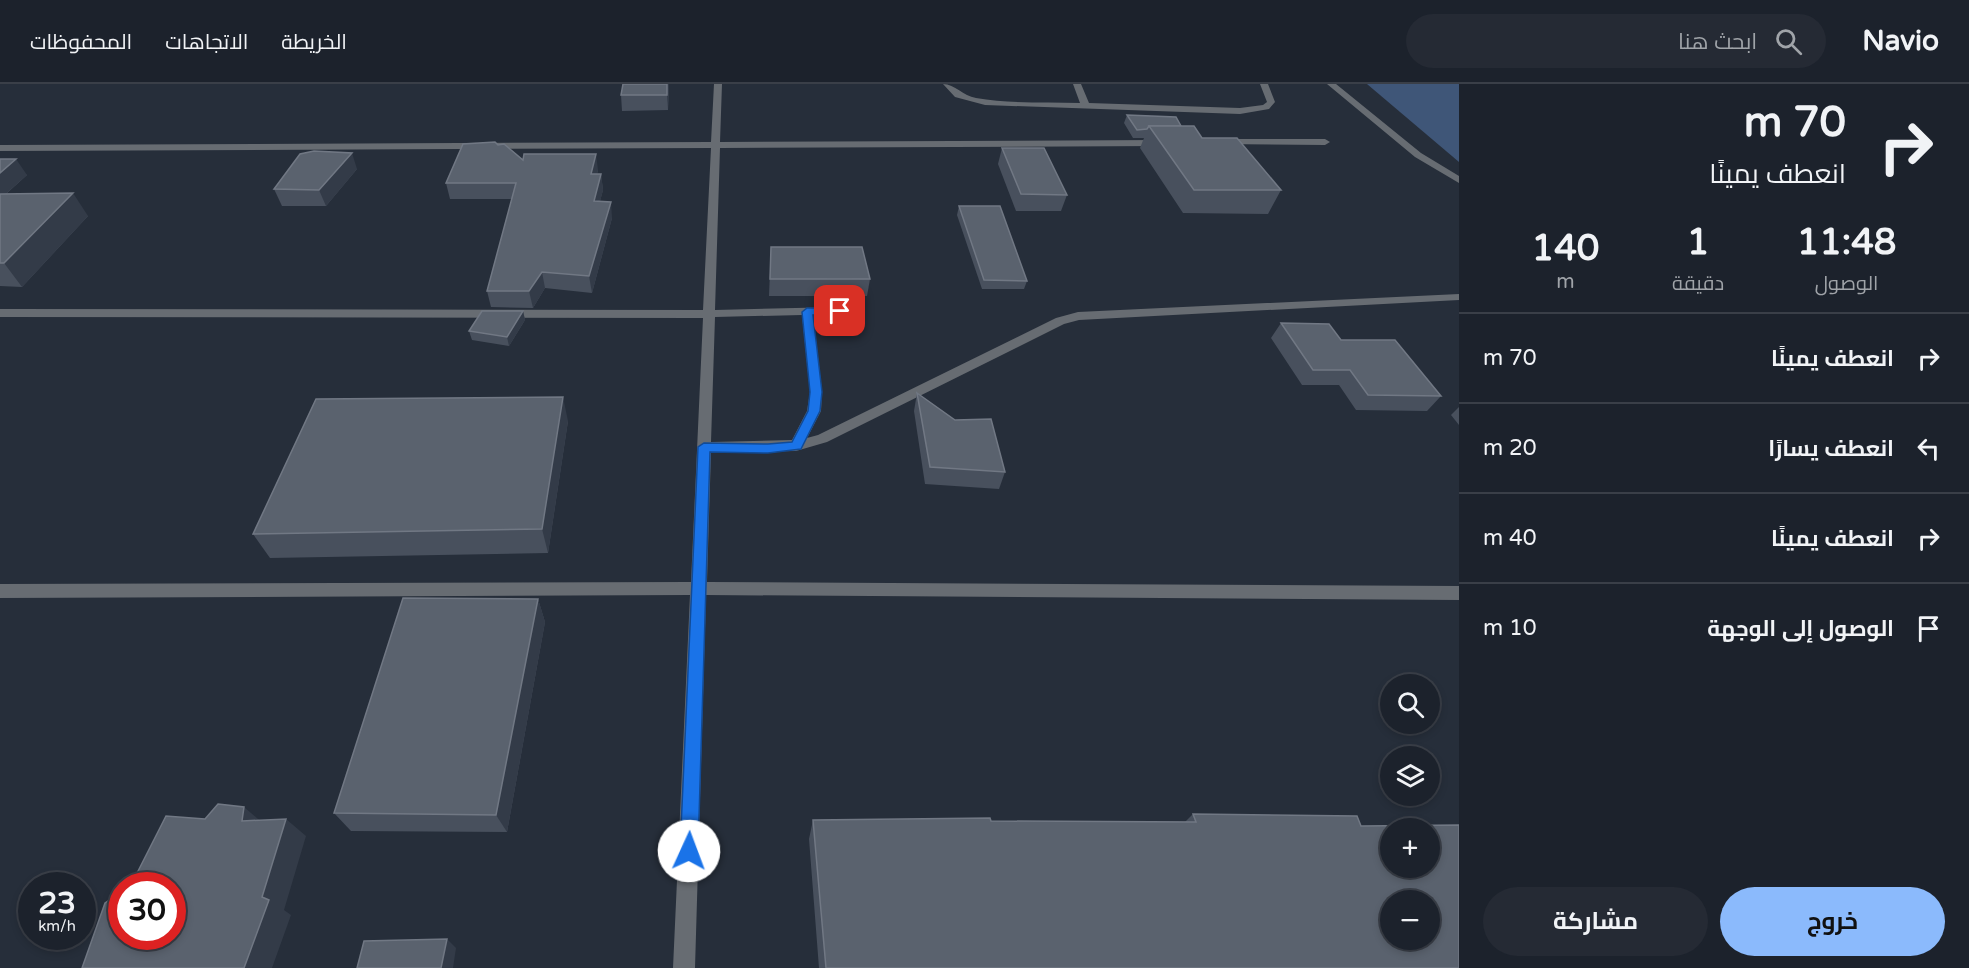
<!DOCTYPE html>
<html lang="ar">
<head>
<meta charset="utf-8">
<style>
  :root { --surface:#1c222c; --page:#252a34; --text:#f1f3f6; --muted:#a0a4a9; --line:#3a3f48; --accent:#8bbafc }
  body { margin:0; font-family:"Varela Round",Cairo,sans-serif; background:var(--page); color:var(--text); direction:rtl; height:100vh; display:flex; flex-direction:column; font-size:22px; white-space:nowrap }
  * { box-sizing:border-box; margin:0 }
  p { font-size:20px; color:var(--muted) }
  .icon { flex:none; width:33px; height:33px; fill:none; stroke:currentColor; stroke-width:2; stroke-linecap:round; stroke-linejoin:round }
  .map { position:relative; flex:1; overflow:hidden; direction:ltr }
  .panel { display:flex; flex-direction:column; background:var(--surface); width:510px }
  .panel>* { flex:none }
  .top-card { background:#1c222c; color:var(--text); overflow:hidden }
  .controls { position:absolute; left:1380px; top:590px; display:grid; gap:12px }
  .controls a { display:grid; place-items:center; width:60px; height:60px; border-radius:50%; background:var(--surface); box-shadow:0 3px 9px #0003,0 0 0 2px var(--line); font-size:30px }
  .speed { position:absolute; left:18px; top:788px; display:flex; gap:12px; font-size:30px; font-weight:700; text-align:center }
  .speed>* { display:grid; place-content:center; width:78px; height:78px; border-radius:50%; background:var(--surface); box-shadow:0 3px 9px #0003,0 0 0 2px var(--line); line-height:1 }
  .speed small { font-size:15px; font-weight:400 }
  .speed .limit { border:9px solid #d22; background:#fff; color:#111 }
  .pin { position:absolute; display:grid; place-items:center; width:51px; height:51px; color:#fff; margin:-26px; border-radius:12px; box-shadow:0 3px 9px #0006 }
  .me { position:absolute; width:66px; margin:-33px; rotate:2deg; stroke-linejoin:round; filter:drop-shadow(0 0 4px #0008) }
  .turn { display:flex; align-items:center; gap:21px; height:126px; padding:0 24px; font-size:27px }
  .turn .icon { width:78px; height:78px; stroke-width:2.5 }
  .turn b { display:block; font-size:42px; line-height:51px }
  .eta { display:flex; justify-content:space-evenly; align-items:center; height:102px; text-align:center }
  .eta b { font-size:36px; font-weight:700; line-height:42px }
  .button { display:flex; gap:12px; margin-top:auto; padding:12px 24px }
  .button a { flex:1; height:69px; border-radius:36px; background:var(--accent); color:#111; font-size:24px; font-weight:700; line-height:69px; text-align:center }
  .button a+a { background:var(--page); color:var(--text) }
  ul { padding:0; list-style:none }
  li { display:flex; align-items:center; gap:18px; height:90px; padding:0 24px; border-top:2px solid var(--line) }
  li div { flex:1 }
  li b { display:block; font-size:22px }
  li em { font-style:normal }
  header { display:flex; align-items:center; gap:36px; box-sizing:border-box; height:84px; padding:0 30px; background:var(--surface); border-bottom:2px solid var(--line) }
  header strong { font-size:28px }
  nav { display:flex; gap:33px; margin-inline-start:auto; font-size:21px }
  .search { width:420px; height:54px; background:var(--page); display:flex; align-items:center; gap:15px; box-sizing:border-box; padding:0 21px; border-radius:33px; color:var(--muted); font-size:22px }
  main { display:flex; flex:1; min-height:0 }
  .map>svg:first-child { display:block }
  .green { fill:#3f5678 }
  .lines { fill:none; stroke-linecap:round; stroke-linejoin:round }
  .lane { fill:#676c72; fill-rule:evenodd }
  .street { fill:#676c72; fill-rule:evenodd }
  .wall { fill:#48505d }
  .shaded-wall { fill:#333b48 }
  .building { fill:#5a626e; stroke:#717884; stroke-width:1.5; fill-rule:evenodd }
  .route { fill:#1a73e8; stroke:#114b97; stroke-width:1.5 }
</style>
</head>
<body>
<header>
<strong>Navio</strong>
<div class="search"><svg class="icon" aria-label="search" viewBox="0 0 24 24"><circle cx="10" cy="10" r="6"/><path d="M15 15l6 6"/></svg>ابحث هنا</div>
<nav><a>الخريطة</a><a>الاتجاهات</a><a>المحفوظات</a></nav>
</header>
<main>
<section class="panel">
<div class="top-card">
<div class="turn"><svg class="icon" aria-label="right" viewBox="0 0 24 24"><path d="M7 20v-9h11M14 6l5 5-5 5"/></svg><div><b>70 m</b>انعطف يمينًا</div></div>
</div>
<div class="eta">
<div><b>11:48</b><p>الوصول</p></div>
<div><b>1</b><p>دقيقة</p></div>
<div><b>140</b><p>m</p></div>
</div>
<ul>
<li><svg class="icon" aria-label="right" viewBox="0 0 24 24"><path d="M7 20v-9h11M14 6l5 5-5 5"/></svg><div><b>انعطف يمينًا</b></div><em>70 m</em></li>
<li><svg class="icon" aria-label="left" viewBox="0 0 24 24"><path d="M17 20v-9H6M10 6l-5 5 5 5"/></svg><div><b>انعطف يسارًا</b></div><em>20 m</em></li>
<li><svg class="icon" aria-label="right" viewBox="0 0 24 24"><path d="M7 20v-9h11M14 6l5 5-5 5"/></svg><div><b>انعطف يمينًا</b></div><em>40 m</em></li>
<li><svg class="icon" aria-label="arrive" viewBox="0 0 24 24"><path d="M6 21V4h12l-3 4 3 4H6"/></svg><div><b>الوصول إلى الوجهة</b></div><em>10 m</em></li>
</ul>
<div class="button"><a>خروج</a><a>مشاركة</a></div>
</section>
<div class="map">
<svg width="1459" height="884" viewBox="0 0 1459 884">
  <rect width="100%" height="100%" fill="#262e3a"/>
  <polygon class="green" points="1367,0 1459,0 1459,78"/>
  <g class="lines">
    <g class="lane">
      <path d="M943,0c12,0 20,12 33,14 33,6 70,4 104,5l-7,-19h8l8,19 151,5 23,-3 4,-3 -7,-18h8l7,18 -6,7 -29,5 -255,-9 -30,-8z"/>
      <polygon points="1327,0 1336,0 1421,69 1459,92 1459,99 1415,73"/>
    </g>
    <g class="street">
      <path d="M714,0h8l-2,58 441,-2 5,3 -5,3 -441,2 -5,162 125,-3 6,4 -6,4h-27l9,77 -1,19 -14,27 11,-3 238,-117 22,-6 381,-18v6l-380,20 -15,4 -237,118 -31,9 -85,1 -4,130 752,4v14l-753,-5 -11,373h-22l17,-373 -690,3v-14l691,-2 12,-264 -703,-1v-8l703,1 8,-162 -711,3v-6l711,-3zM802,231l8,77 -3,19 -15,29 -81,2 4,-125z"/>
      <polygon points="1221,55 1325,55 1330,58 1325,61 1218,60 1218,56"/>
    </g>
  </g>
  <g class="wall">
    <polygon points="669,0 668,26 622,27 621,11"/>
    <polygon points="1127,31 1181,42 1202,54 1281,106 1268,130 1183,129 1140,64 1144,54 1133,54 1124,39"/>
    <polygon points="498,61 523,76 598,86 597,90 601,90 603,106 600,117 612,134 592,209 545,204 533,224 491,223 487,207 512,115 450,115 446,99"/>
    <polygon points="1002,64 1067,111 1061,127 1016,127 998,80"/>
    <polygon points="0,75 27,91 6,110 88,132 22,203 0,202"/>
    <polygon points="357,85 326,122 282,122 274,105"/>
    <polygon points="959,122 1027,197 1024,205 982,205 957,131"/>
    <polygon points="771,163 870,195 867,212 769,212"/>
    <polygon points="523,227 525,236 509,262 472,256 469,247"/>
    <polygon points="1281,239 1341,256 1441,312 1427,327 1356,326 1339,301 1302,301 1271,254"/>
    <polygon points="917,309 1005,388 999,405 925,400 914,327"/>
    <polygon points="1459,323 1459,341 1451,331"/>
    <polygon points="568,337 548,469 270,474 253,450"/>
    <polygon points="538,515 545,538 507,748 351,747 334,729"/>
    <polygon points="1193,730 1361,742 1459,884 819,884 809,755 813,736 991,737 1185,738"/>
  </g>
  <g class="shaded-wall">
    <polygon points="667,0 669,0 668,26 667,11"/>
    <polygon points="352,69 357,85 326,122 319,106"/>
    <polygon points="596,70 598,86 593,106 591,90"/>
    <polygon points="16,75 27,91 0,115 0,89"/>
    <polygon points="601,90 603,106 596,133 594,117"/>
    <polygon points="73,109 88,132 22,203 4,179"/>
    <polygon points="611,118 612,134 592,209 589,192"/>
    <polygon points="542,188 545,204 533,224 529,207"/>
    <polygon points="523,227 525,236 509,262 507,253"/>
    <polygon points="563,313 568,337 548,469 542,445"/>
    <polygon points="538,515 545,538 507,748 496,731"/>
    <polygon points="244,723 265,741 242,737"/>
    <polygon points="286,735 306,752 284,826 291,831 272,884 244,884 262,813"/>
    <polygon points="447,855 456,864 453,884 441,884"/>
  </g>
  <g class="building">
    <polygon points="623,0 667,0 667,11 621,11"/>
    <polygon points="1127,31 1176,33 1181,42 1149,42 1147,45 1137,46"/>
    <polygon points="1149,42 1194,42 1202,54 1237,54 1281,106 1194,106"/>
    <polygon points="495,58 498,61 504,60 523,76 524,70 596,70 591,90 601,90 594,117 611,118 589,192 542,188 529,207 487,207 516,99 446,99 463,60"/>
    <polygon points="1002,64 1044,64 1067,111 1021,110"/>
    <polygon points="314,67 352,69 319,106 274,105 300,70"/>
    <polygon points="0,75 16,75 0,89"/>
    <polygon points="73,109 4,179 0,179 0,110"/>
    <polygon points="959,122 1000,122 1027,197 984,196"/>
    <polygon points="771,163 862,163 870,195 770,195"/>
    <polygon points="482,227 523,227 507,253 469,247"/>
    <polygon points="1281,239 1329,240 1341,256 1395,256 1441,312 1368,311 1350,286 1313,286"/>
    <polygon points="917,309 955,336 991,335 1005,388 930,383"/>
    <polygon points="563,313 542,445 253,450 316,315"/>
    <polygon points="403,514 538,515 496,731 334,729"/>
    <polygon points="218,720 244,723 242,737 286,735 262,813 269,816 244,884 82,884 105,819 122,808 122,852 172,852 172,801 131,801 166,732 205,735"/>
    <path d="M1193,730l164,2 4,10 98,-1v143h-633l-13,-148 177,-2 1,3 205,1zM1390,744h40v39h-40zM1390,816h40v39h-40z"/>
    <polygon points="447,855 441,884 357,884 364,857"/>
  </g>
  <polygon class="route" points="840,224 844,225 844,229 813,231 822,308 820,327 801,365 768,369 710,368 698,767 695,773 689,776 682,773 680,767 698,363 704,359 768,360 792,358 808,327 810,308 802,228 807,224"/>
</svg>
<div class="controls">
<a><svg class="icon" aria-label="search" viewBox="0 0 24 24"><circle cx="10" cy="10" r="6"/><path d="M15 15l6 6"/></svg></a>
<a><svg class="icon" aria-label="layers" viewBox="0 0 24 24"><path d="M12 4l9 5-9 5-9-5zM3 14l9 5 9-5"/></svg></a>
<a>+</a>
<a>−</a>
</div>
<div class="speed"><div>23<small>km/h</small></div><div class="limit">30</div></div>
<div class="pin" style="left:840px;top:227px;background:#d93025"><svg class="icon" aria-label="arrive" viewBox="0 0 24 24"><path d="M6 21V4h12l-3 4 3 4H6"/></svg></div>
<svg class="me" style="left:689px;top:767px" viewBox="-20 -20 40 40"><circle r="19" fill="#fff"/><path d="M0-13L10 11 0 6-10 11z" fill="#1a73e8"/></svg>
</div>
</main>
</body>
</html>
